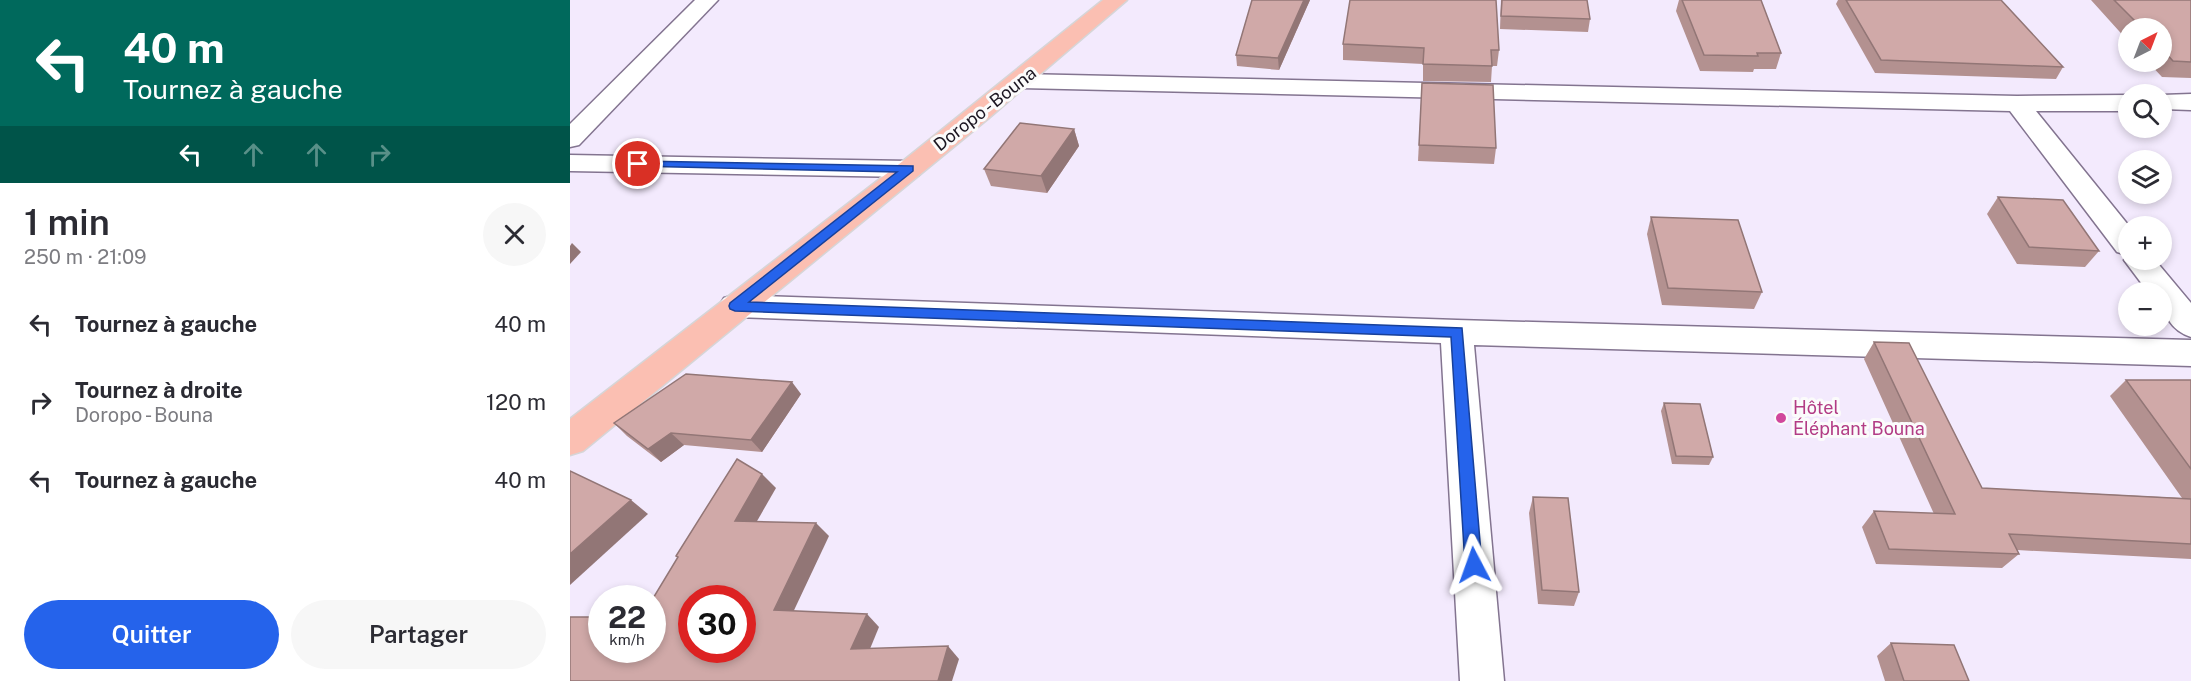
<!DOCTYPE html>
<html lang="fr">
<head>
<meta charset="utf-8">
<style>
  :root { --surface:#fff; --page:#f7f7f7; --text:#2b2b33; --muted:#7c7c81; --accent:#2563eb }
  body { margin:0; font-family:"Public Sans",sans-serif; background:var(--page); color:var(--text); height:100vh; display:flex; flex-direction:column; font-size:22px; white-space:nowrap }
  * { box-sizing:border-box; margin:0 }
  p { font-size:20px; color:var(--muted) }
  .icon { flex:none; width:33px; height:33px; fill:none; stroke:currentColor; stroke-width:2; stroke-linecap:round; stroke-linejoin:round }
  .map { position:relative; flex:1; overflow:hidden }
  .drawer { display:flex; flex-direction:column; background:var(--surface); width:570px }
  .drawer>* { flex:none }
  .hud { background:#00695c; color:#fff; overflow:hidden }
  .needle { width:39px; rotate:42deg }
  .buttons { position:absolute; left:1548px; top:18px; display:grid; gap:12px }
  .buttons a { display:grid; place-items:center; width:54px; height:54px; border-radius:50%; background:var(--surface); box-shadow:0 3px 9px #0003; font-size:30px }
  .speed { position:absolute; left:18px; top:585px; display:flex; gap:12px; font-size:30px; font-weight:700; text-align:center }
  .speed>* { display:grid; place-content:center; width:78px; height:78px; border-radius:50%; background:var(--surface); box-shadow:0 3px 9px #0003; line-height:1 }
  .speed small { font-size:15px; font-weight:400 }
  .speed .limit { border:9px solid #d22; background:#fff; color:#111 }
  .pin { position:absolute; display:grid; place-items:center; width:51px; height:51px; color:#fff; margin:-26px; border:3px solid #fff; border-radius:50%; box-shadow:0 2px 6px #0007 }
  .me { position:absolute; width:66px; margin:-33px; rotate:356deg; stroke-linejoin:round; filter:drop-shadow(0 0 4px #0008) }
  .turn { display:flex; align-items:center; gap:21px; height:126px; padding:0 24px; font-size:27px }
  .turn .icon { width:78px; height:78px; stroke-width:2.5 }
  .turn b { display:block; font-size:42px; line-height:51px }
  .lanes { display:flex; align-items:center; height:57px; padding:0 24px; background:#0003; justify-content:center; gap:30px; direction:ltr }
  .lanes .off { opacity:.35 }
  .round { display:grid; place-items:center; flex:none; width:63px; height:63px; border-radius:32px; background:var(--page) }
  .overview { display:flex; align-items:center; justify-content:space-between; height:102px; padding:0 24px }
  h1 { font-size:36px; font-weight:600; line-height:45px }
  .cta { display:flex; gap:12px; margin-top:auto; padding:12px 24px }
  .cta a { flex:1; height:69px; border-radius:36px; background:var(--accent); color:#fff; font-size:24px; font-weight:600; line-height:69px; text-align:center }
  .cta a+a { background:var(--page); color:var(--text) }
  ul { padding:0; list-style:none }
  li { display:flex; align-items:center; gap:18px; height:78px; padding:0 24px }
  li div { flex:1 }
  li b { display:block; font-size:22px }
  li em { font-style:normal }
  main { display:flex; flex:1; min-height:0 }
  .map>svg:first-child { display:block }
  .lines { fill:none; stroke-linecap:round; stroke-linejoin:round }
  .street-casing { stroke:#837490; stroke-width:3 }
  .primary-casing { stroke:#d6d5d7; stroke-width:3 }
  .street { fill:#fff; fill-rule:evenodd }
  .primary { fill:#fbbfb2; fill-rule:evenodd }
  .wall { fill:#b39190 }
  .shaded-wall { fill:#927676 }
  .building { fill:#d0a9a8; stroke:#927676; stroke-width:1.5; fill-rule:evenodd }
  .route { fill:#2563eb; stroke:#184099; stroke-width:1.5 }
  .hotel-dot { fill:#d1479c; stroke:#fbfbfb; stroke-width:2 }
  .labels { text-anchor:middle; stroke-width:6; stroke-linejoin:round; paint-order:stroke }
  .street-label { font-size:18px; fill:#1b1520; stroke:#fbfbfb }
  .hotel-label { font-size:18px; fill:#b23c85; stroke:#fbfbfb; text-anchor:start }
</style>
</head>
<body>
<main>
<section class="drawer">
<div class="hud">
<div class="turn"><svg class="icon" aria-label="left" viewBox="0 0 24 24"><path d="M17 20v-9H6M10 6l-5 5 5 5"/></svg><div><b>40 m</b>Tournez à gauche</div></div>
<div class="lanes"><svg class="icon" aria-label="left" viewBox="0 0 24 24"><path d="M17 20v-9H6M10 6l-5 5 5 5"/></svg><svg class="icon off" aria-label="ahead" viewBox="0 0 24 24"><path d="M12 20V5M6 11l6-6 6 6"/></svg><svg class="icon off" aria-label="ahead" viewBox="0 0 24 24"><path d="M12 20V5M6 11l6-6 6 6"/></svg><svg class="icon off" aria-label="right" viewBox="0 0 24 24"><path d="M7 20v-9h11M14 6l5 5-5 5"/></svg></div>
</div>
<div class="overview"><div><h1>1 min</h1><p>250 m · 21:09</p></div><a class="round"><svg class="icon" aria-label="close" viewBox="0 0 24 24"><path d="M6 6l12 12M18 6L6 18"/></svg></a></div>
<ul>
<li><svg class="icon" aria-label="left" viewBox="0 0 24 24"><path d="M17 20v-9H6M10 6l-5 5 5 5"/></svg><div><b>Tournez à gauche</b></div><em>40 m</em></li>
<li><svg class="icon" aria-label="right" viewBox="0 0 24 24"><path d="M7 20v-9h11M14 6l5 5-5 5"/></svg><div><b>Tournez à droite</b><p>Doropo - Bouna</p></div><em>120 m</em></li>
<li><svg class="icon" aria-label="left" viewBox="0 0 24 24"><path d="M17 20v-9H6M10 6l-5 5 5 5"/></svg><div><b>Tournez à gauche</b></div><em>40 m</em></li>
</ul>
<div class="cta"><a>Quitter</a><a>Partager</a></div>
</section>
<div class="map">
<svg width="1621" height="681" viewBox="0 0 1621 681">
  <rect width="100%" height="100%" fill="#f3eafd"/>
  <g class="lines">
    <defs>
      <g id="street">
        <polygon points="125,0 148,0 9,145 0,147 0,124"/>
        <path d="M451,74l996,22 111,-1v16h-92l93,115 -1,34h27l36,43v34c-21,-7 -29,-24 -29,-45h-14l-24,-32 3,-5 -10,-3 -107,-141 -989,-23 -9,-2 -3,-5 3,-5z"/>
        <polygon points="1621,94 1621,110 1592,109 1592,95"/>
        <polygon points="0,155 339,161 349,163 353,169 349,175 339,177 0,171"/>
        <polygon points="165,295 887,320 1621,340 1621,366 904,345 934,681 890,681 871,343 165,317 154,314 149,306 154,298"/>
      </g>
      <polygon id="primary" points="533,0 557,0 420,117 13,451 0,455 0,419 333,161"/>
    </defs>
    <use href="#street" class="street-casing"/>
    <use href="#primary" class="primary-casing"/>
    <use href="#street" class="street"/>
    <use href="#primary" class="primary"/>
  </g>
  <g class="wall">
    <polygon points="682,0 740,0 709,70 667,66 666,55"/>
    <polygon points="931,0 1017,0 1020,19 1018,32 930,29"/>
    <polygon points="1109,0 1191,0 1211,53 1206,69 1184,69 1183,72 1130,71 1106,11"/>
    <polygon points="1268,0 1431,0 1493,67 1486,79 1305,73 1266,4"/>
    <polygon points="1521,0 1621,0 1621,78 1592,77 1578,62 1592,62 1592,28 1558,28 1558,41"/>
    <polygon points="773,44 929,50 927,66 922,66 921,82 853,81 853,64 773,60"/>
    <polygon points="852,83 926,148 924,164 848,161"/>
    <polygon points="504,129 509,146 477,193 421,186 414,169"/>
    <polygon points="1428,197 1529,251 1515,267 1447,264 1417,214"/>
    <polygon points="1081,217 1192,292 1184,309 1092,305 1077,234"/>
    <polygon points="1304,342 1412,488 1612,498 1540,396 1556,380 1621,380 1621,559 1447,550 1449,554 1432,568 1306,564 1292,527 1304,511 1364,514 1294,359"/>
    <polygon points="231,394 192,452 114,445 91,462 57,436 44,423"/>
    <polygon points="1094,403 1143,457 1139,465 1102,464 1091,411"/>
    <polygon points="963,497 1009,592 1004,606 968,604 959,513"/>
    <polygon points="1321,643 1399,681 1315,681 1307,656"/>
  </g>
  <g class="shaded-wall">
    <polygon points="734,0 740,0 709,70 708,58"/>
    <polygon points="504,129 509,146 477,193 471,176"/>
    <polygon points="2,243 11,252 0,264 0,246"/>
    <polygon points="222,382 231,394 192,452 181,440"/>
    <polygon points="101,433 114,445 91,462 78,449"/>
    <polygon points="192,474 206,488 179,535 165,521"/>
    <polygon points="61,500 78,514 0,585 0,554"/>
    <polygon points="246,523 259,536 218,623 204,610"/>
    <polygon points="297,614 309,627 295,661 281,649"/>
    <polygon points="378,646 389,659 382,681 368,681"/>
  </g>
  <g class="building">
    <polygon points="682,0 734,0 708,58 666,55"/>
    <polygon points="780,0 926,0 929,50 921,50 922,66 853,64 854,48 773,44"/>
    <polygon points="932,0 1017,0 1020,19 931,16"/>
    <polygon points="1112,0 1191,0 1211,53 1187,53 1188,56 1134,55"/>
    <polygon points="1276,0 1431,0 1493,67 1311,60"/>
    <polygon points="1544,0 1621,0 1621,62 1603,61 1592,49 1592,28 1572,28"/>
    <polygon points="852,83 923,85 926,148 849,145"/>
    <polygon points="450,123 504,129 471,176 414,169"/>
    <polygon points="1428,197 1493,200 1529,251 1459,247"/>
    <polygon points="1081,217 1168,220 1192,292 1098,288"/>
    <polygon points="1304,342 1339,343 1412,488 1621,499 1621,544 1439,534 1449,554 1319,549 1304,511 1385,514"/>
    <polygon points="116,374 222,382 181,440 101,433 78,449 44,423"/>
    <polygon points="1556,380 1621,380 1621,469"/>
    <polygon points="1094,403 1130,404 1143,457 1106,456"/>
    <path d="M167,459l25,15 -27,47 81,2 -42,87 93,4 -16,35 97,-3 -10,35h-368v-64h32v33h50v-50l26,-43 -2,-1zM122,598h50v52h-50z"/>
    <polygon points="0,471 61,500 0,554"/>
    <polygon points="963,497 998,498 1009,592 972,590"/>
    <polygon points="1321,643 1384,645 1399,681 1334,681"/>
  </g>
  <polygon class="route" points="68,161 343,166 343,171 179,302 892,328 912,565 910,570 904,572 898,570 895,565 881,337 165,311 160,309 159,306 160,303 327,172 64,166 64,162"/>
  <circle class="hotel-dot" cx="1211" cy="418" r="6"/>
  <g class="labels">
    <g class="street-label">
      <text transform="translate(415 109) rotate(-38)" y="6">Doropo - Bouna</text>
    </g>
    <g class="hotel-label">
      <text x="1223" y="414">Hôtel<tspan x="1223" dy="21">Éléphant Bouna</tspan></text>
    </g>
  </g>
</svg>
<div class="buttons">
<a><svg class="needle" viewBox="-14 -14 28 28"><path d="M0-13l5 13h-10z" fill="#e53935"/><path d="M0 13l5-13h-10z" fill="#7c7c81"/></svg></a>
<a><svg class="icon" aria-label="search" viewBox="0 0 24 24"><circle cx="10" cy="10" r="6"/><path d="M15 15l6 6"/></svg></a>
<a><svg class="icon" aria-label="layers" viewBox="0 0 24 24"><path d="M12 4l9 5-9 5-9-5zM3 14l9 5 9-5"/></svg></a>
<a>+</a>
<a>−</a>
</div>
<div class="speed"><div>22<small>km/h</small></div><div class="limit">30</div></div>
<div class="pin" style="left:68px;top:164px;background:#d93025"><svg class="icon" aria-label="arrive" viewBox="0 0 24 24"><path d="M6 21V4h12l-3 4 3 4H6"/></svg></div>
<svg class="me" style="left:904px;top:565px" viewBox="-20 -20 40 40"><path d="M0-17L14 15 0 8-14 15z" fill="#2563eb" stroke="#fff" stroke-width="4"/></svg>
</div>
</main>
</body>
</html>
